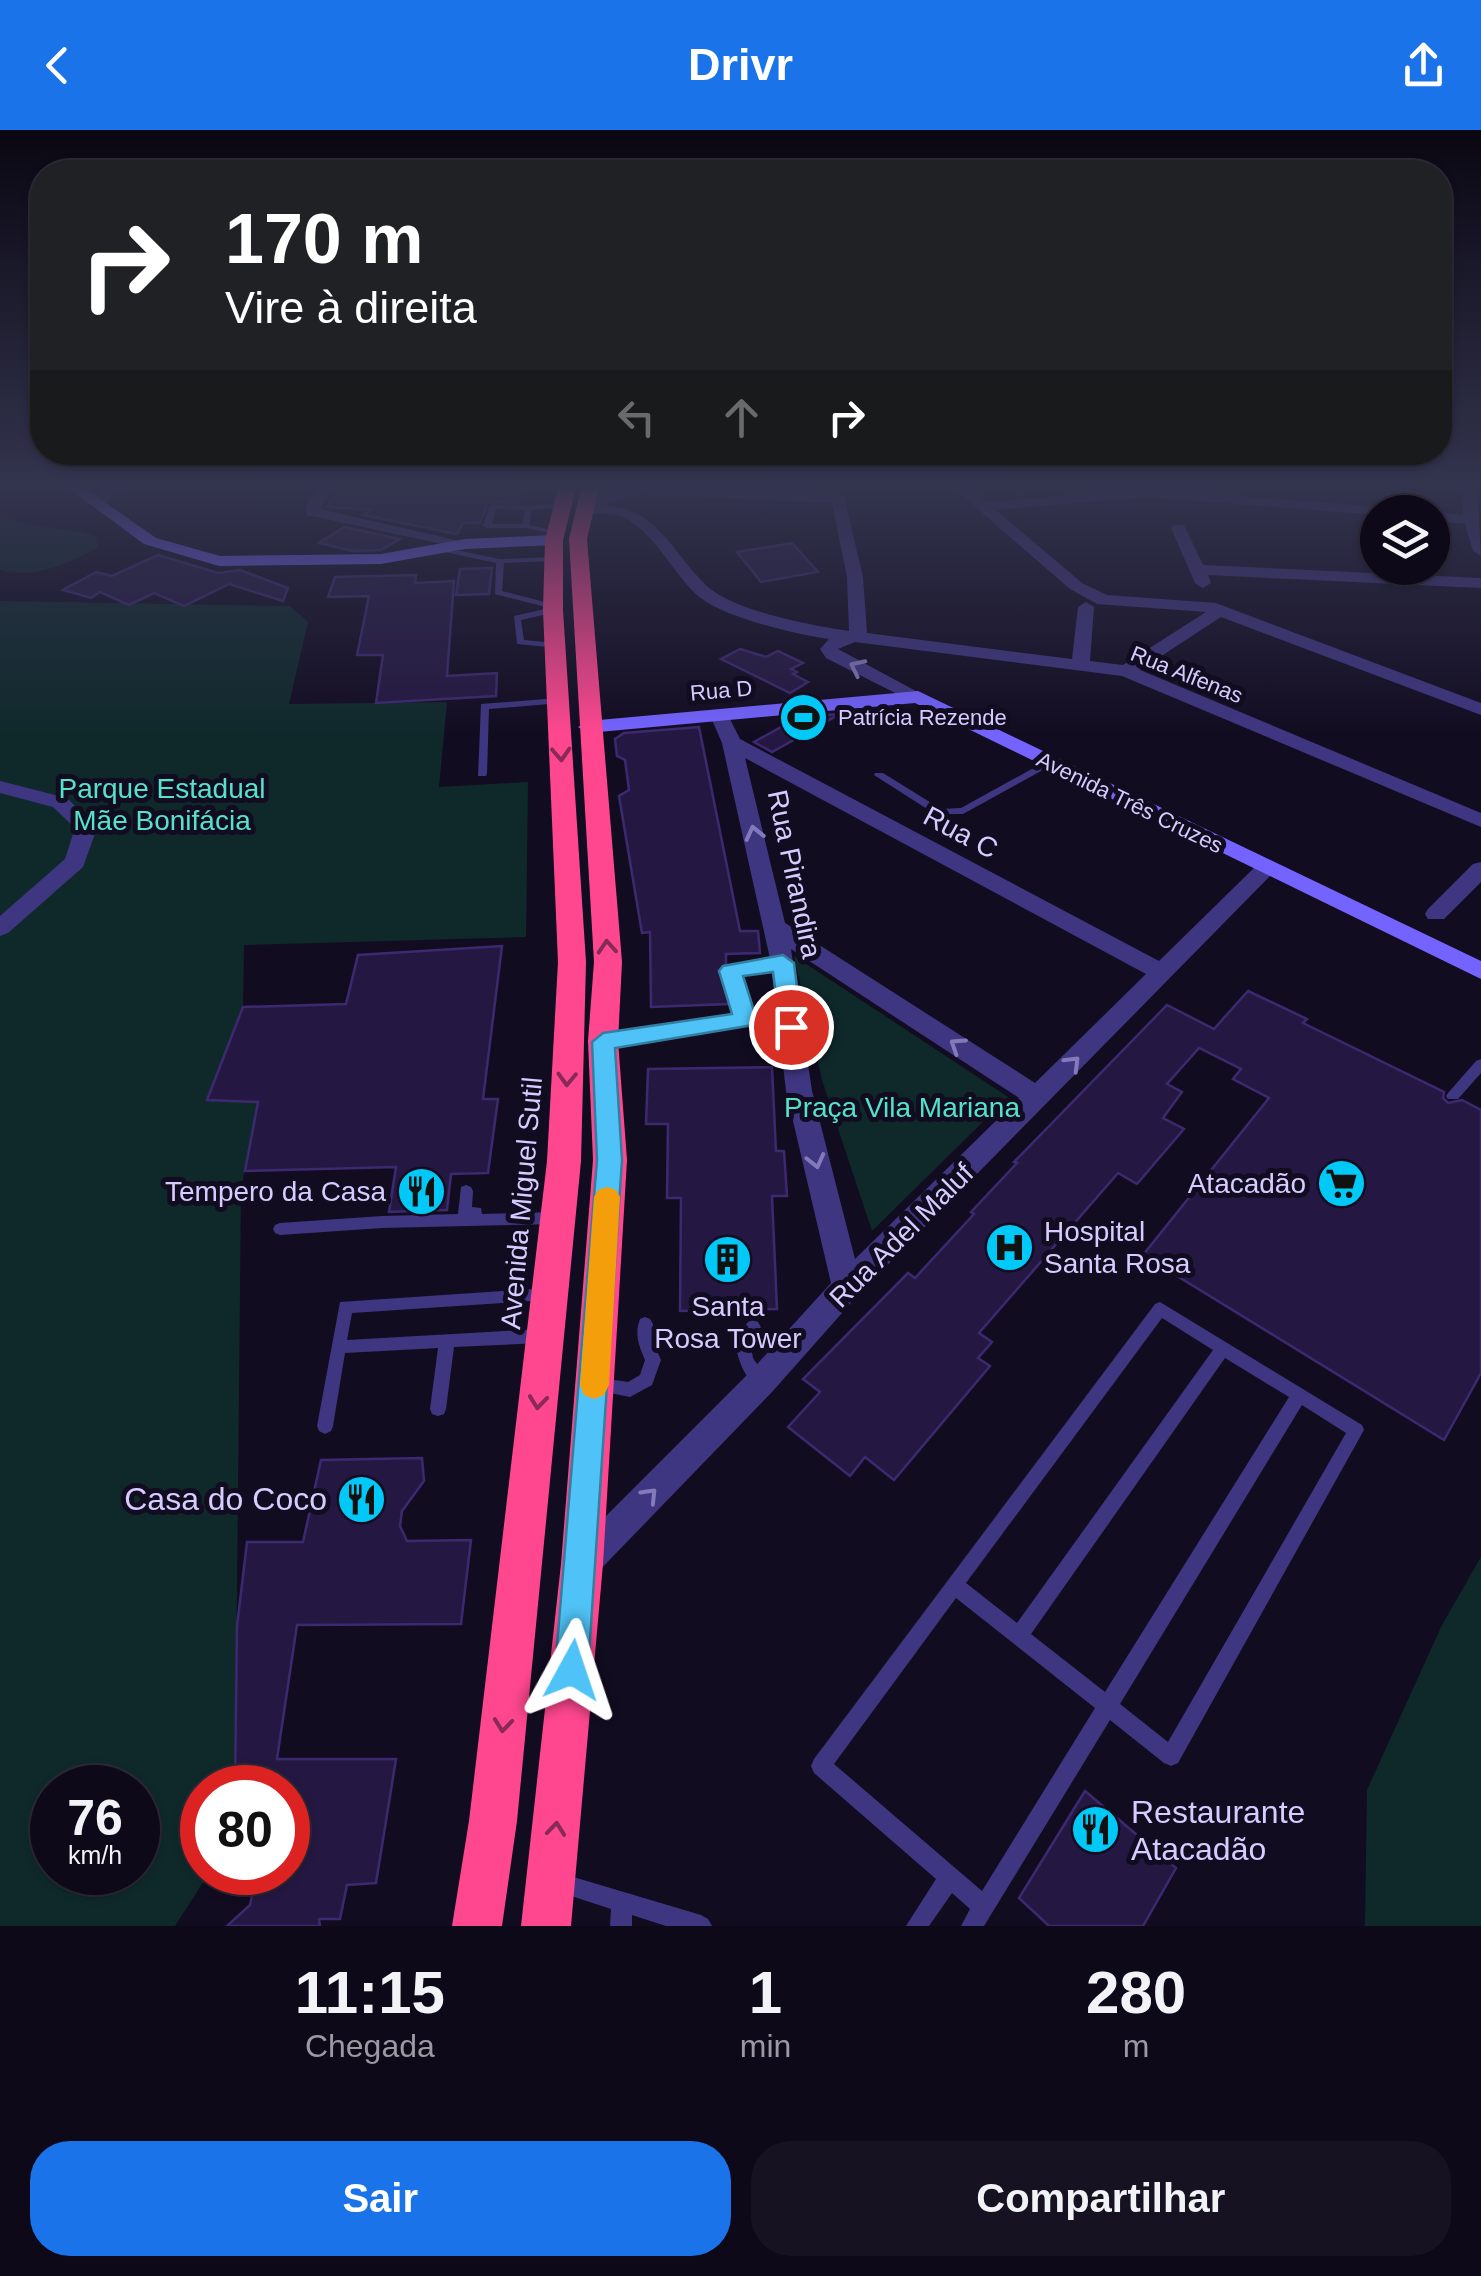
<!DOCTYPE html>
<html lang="pt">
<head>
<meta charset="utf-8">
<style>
  :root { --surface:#0e0919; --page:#171222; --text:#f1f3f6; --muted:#9b9aa2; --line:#2e2a38; --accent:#1a73e8 }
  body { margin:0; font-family:Arial,sans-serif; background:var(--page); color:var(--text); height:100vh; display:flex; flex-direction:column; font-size:38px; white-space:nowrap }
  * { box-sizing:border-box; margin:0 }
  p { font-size:32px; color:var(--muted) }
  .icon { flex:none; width:55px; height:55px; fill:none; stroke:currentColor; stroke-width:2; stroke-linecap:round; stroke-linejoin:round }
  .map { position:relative; height:1796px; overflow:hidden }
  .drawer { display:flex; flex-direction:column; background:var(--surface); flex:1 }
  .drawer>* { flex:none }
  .top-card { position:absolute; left:30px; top:30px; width:1422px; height:305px; border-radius:40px; box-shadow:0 2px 8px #0004,0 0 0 2px var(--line); background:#202124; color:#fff; overflow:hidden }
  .tools { position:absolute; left:1360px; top:365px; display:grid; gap:20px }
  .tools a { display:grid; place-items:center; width:90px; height:90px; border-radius:50%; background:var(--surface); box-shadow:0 2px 8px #0004,0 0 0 2px var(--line); font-size:50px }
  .speed { position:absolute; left:30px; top:1635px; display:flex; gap:20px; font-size:50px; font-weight:700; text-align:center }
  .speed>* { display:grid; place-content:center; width:130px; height:130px; border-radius:50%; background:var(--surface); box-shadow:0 2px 8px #0004,0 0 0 2px var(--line); line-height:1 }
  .speed small { font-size:25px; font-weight:400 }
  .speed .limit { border:15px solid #d22; background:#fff; color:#111 }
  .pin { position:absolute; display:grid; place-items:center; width:85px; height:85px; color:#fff; margin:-42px; border:5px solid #fff; border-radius:50%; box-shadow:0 2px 10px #0007 }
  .me { position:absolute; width:110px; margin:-55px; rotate:5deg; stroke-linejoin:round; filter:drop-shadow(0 0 8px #0008) }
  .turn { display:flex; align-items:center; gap:35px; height:210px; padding:0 30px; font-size:45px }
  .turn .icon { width:130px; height:130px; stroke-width:2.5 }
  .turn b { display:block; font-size:70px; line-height:85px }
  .lanes { display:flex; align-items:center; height:95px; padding:0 30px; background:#0003; justify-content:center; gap:50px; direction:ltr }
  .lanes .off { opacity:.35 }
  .eta { display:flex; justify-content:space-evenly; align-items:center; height:170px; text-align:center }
  .eta b { font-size:60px; font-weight:700; line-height:70px }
  .button { display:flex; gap:20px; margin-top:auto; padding:20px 30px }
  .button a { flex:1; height:115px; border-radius:40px; background:var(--accent); color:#fff; font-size:40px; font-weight:700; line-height:115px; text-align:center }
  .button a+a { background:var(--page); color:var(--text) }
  header { display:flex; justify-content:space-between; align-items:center; height:130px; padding:0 30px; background:var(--accent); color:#fff; font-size:45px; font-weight:700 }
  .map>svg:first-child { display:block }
  .green { fill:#0f292b; fill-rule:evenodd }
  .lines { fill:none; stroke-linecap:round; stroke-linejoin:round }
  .stream { stroke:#08173e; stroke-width:4 }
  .building { fill:#241842; stroke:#3d296f; stroke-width:2.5 }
  .lane { fill:#3f3681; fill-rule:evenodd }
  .street { fill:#3f3681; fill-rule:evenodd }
  .secondary { fill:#7463ff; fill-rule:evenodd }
  .highway { fill:#ff478f; fill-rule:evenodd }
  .oneway { stroke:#837aba }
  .oneway2 { stroke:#882a58 }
  .route { fill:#4fc3f7; stroke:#337fa1; stroke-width:2.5 }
  .slow { fill:#f59e0b }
  .labels { text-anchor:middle; stroke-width:10; stroke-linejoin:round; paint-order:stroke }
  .far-street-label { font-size:22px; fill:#d6ccff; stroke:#120c21 }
  .far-poi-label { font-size:22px; fill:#d6ccff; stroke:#120c21; text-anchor:start }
  .park-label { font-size:28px; fill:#55e2cb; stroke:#120c21 }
  .street-label { font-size:28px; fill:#d6ccff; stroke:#120c21 }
  .poi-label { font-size:28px; fill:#d6ccff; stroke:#120c21; text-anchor:end }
  .near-poi-label { font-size:32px; fill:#d6ccff; stroke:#120c21; text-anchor:end }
</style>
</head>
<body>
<header><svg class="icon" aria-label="back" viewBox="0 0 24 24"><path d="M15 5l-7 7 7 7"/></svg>Drivr<svg class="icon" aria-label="share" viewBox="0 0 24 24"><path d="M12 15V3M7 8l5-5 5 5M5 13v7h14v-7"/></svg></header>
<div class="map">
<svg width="1481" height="1796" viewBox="0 0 1481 1796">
  <rect width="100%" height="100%" fill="#120c21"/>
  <g class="green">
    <path d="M0,383c29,19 65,11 96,24l2,11c-31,15 -63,32 -98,22z"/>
    <path d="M0,471l290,5 18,16 -19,82 158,-2 -8,85 89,-5 -2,155 -282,8 -1,62 -36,92 51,3 -17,87 -6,598 -33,1v84l7,1 -34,53h-175zM52,1658h86v84h-86z"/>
    <polygon points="794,826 1008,967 872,1101 822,950"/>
    <polygon points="1481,1427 1481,1796 1365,1796 1367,1660 1442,1495"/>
  </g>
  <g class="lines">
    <polyline class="stream" points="1357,354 1481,366"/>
  </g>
  <g class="building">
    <polygon points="345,354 523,354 518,372 488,372 480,393 463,393 457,404 363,385 372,379 327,377"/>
    <polygon points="344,397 400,409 381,420 353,421 319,413"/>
    <polygon points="792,413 818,442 761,452 737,422"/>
    <polygon points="158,425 218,443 240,440 288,458 283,471 229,454 184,476 154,463 129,475 100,462 91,468 63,460 96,442 112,446"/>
    <polygon points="492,438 489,464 456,465 460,439"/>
    <polygon points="416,445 415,453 454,451 447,546 497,543 496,566 376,573 383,525 357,525 369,466 328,467 335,447"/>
    <polygon points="740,519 766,527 778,521 803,533 791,539 797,542 793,544 808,552 790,563 721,529"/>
    <polygon points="840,584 772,622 754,612 799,587"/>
    <polygon points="699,597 740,801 758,801 760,823 726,824 726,834 720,842 729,874 651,877 650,802 642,803 619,666 629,660 625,630 617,626 615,609 624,603"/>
    <polygon points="502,816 483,969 498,969 488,1043 451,1044 447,1080 389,1082 396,1037 245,1041 258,972 207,970 243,877 346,874 358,825"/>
    <polygon points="1248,861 1307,889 1303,893 1444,962 1443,968 1448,973 1462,970 1481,980 1481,1243 1444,1310 1143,1125 1269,968 1233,949 1241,939 1199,918 1167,954 1182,962 1163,988 1184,999 1137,1054 1118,1043 979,1203 992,1212 978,1228 990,1236 894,1350 865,1327 850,1346 788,1297 820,1262 803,1249 908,1143 915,1148 974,1084 971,1082 1017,1033 1014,1032 1167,875 1214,899"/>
    <polygon points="772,937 776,1021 784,1021 787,1066 772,1066 777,1179 680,1181 681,1068 667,1068 668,994 646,994 648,939"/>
    <polygon points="422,1328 424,1351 402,1381 400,1396 407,1411 471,1410 461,1494 297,1495 277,1629 396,1629 376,1753 347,1755 340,1789 319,1789 320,1796 227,1796 250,1775 257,1742 288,1742 288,1658 235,1658 237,1496 247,1412 303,1412 321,1330"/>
    <polygon points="1085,1661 1176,1738 1143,1796 1049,1796 1019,1768"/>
  </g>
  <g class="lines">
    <g class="lane">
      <path d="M560,373h3v4l-31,3 -3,15 29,6v4l-33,-7h-38l-4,-2 7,-21 39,1zM496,379l29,1 -3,14h-30z"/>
      <polygon points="440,417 500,429 557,427 558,429 554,431 504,433 502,461 556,475 556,482 521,490 524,510 555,513 559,516 558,518 517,514 514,486 549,478 495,464 496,433 440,421"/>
      <polygon points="558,568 561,569 561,573 489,579 487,644 486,646 478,646 481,574"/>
      <polygon points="1048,630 1053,633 1052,635 963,684 935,684 874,645 875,643 883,643 941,679 961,678"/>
      <polygon points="783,829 789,833 787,836 737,844 751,890 749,893 606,916 600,911 606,906 738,887 724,841 726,838"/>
      <polygon points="1481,929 1481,943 1458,969 1448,969 1446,966 1448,963 1476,931"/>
      <polygon points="466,1055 471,1057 473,1061 472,1077 481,1078 482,1084 555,1082 560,1084 562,1088 560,1092 555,1094 382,1098 280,1105 275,1103 273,1099 275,1095 280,1093 382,1086 458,1084 461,1057"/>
      <polygon points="547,1158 552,1159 555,1164 552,1169 547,1170 352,1183 347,1210 540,1199 545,1201 548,1206 545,1211 540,1213 454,1217 446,1279 444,1284 438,1286 432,1284 430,1279 438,1218 345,1223 333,1296 331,1301 325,1304 319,1301 317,1296 340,1172"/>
      <path d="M1160,1172l202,123 2,5 -186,333 -7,3 -7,-3 -54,-43 -126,206h-23l9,-17 -18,-16 -23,33h-23l30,-47 -122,-106 -3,-7 3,-7 341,-455zM1162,1188l51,32 -196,273 -51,-40zM1225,1228l64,39 -184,295 -74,-58zM1302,1275l44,28 -178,309 -48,-38zM956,1468l139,110 -113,183 -148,-127z"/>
      <path d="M645,1187l5,2 3,5v18l8,18 -9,25 -22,12 -35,-7 -2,-5 2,-5 6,-2 27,4 12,-7 5,-15c-6,-14 -11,-26 -5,-41z"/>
      <path d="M753,1190l5,2 3,5 -11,14 3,17 16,24 -2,5 -6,2c-18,-10 -23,-31 -27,-50l14,-17z"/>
      <polygon points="560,1743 701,1785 708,1789 712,1796 666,1796 632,1785 632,1796 610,1796 611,1779 553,1760 550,1753 553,1746"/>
    </g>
    <g class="street">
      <polygon points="112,354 128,354 101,376 91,376 91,370"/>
      <polygon points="321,354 335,354 320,379 473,414 465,419 307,385 306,374"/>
      <path d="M949,354h16l22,18 159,-13 258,20 2,3 -28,3 -232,-18 -150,13 86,73 25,12 109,8 265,100v12l-260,-98 -81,53 341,143v14l-359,-151 -267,-34 -17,7 89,48 -9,6 -7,-2 -85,-43 -6,-9 9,-10c-34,-5 -109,-22 -133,-45 -25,-24 -39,-57 -69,-75 -16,-10 -38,0 -53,-10l12,-9 53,-14 205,10 19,81 4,56 205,26 6,-52 8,-5 8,5 -4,54 33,4 83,-53 -109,-8 -27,-15zM639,364l193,9 15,74 2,54c-36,-5 -114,-20 -141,-44 -37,-34 -49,-80 -107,-82z"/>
      <polygon points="1463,354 1477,354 1481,426 1473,421 1465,394 1432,391 1432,382 1428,382 1432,381 1463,385"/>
      <polygon points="1174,395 1184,395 1203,435 1481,448 1481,458 1208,445 1211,453 1203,458 1195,453 1171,398"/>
      <path d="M719,579l7,2 14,28 419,222 100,-98 8,-2 11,7 -420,427 -86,97 -178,184 -12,6 -12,-6 -6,-12 6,-12 180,-180 81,-89 -45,-192 -15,-128 -49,-220 -12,-28zM745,628l401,216 -111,109 -250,-160zM791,819l228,149 -164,161 -43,-168z"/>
      <polygon points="0,651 67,668 97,698 83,737 8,803 0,806 0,786 65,729 75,698 53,677 0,663"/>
      <polygon points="1481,732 1481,752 1444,789 1428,789 1425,784 1428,779 1473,734"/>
    </g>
    <g class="secondary">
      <polygon points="63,354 79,354 156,408 220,426 381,424 465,409 554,405 562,410 554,415 465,419 381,434 219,436 144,414"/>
      <polygon points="918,561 1481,831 1481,849 915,573 588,603 578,597 588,591"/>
    </g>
    <g class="highway">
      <polygon points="559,354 577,354 563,410 563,480 586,832 581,1031 517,1691 502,1796 452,1796 469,1691 547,1031 558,832 543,480 545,410"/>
      <polygon points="582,354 600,354 587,409 622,832 618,911 627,1030 603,1434 571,1796 521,1796 561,1434 593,1030 588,911 594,832 569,409"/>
    </g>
  </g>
  <defs><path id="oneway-chevron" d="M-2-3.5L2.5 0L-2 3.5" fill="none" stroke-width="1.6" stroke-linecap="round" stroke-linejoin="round" transform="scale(2.5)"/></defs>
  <g class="oneway">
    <use href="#oneway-chevron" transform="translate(857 537) rotate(-154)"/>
    <use href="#oneway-chevron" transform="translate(754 703) rotate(-103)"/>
    <use href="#oneway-chevron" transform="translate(957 915) rotate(-147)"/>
    <use href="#oneway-chevron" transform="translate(1073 933) rotate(-45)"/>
    <use href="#oneway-chevron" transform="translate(816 1031) rotate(76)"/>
    <use href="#oneway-chevron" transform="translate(650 1365) rotate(-46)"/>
  </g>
  <g class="oneway2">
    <use href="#oneway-chevron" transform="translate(561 624) rotate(87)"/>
    <use href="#oneway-chevron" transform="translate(607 817) rotate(-94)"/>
    <use href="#oneway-chevron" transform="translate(567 949) rotate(92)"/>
    <use href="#oneway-chevron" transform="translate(538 1272) rotate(96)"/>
    <use href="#oneway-chevron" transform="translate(503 1595) rotate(96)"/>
    <use href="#oneway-chevron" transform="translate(556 1699) rotate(-84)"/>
  </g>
  <linearGradient id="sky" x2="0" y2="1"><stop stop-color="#0a0712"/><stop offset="0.59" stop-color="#33344e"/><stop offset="1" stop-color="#33344e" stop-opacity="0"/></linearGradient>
  <rect width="1481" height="605" fill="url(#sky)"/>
  <polygon class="route" points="783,825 794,833 802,897 799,903 783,903 780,897 773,842 743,846 757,890 753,895 615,918 622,1030 588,1540 584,1552 572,1556 559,1552 555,1540 597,1030 592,912 603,903 732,884 719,841 723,836"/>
  <polygon class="slow" points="607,1057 616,1060 620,1067 609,1255 604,1265 594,1269 584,1265 580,1255 594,1067 598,1060"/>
  <defs>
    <symbol id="stadium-disc" viewBox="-11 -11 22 22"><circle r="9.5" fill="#00c9f7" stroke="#120c21"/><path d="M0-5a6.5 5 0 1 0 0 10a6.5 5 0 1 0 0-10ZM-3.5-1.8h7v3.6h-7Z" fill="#111"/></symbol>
    <symbol id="supermarket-disc" viewBox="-11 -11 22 22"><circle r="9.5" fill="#00c9f7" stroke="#120c21"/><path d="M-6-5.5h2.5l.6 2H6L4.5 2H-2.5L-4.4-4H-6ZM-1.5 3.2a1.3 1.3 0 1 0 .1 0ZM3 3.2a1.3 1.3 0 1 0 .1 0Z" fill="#111"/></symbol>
    <symbol id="restaurant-disc" viewBox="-11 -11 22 22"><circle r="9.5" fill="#00c9f7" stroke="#120c21"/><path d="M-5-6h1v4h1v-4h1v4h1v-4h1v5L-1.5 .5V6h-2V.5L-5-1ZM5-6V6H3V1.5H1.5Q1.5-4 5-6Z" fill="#111"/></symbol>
    <symbol id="hospital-disc" viewBox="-11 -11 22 22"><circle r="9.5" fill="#00c9f7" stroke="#120c21"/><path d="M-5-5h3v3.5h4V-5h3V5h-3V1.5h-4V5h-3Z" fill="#111"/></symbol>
    <symbol id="building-disc" viewBox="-11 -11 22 22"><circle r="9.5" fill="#00c9f7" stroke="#120c21"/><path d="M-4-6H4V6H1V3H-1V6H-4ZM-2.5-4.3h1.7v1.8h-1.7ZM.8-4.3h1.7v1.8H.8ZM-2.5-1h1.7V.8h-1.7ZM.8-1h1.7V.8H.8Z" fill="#111"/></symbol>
  </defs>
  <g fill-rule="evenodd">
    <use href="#stadium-disc" x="776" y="560" width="55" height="55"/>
    <use href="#supermarket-disc" x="1314" y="1026" width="55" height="55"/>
    <use href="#restaurant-disc" x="394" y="1034" width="55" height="55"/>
    <use href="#hospital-disc" x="982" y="1090" width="55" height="55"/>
    <use href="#building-disc" x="700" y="1102" width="55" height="55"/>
    <use href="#restaurant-disc" x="334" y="1342" width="55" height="55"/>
    <use href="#restaurant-disc" x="1068" y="1672" width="55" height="55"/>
  </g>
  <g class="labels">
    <g class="far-street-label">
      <text transform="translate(1187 544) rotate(22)" y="8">Rua Alfenas</text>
      <text transform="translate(721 560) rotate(-5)" y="8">Rua D</text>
      <text transform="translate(1130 672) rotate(26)" y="8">Avenida Três Cruzes</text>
    </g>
    <g class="far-poi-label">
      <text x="838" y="595">Patrícia Rezende</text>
    </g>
    <g class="park-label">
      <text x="162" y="668">Parque Estadual<tspan x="162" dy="32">Mãe Bonifácia</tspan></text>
      <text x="902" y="987">Praça Vila Mariana</text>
    </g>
    <g class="street-label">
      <text transform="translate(961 702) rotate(28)" y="10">Rua C</text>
      <text transform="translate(795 744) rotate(78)" y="10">Rua Pirandira</text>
      <text transform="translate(521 1073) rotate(-85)" y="10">Avenida Miguel Sutil</text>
      <text transform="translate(901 1105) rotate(-45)" y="10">Rua Adel Maluf</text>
    </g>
    <g class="poi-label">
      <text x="1306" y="1063">Atacadão</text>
      <text x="386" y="1071">Tempero da Casa</text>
      <text x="1044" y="1111" text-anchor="start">Hospital<tspan x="1044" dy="32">Santa Rosa</tspan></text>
      <text x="728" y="1186" text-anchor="middle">Santa<tspan x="728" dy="32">Rosa Tower</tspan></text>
    </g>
    <g class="near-poi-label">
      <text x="327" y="1380">Casa do Coco</text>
      <text x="1131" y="1693" text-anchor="start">Restaurante<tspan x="1131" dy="37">Atacadão</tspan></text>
    </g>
  </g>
</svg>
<div class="tools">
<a><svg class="icon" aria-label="layers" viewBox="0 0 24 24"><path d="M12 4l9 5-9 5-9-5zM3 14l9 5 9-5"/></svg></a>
</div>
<div class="speed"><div>76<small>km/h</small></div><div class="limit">80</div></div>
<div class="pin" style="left:791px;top:897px;background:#d93025"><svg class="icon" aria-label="arrive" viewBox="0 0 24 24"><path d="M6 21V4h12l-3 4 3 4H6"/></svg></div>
<svg class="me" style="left:572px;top:1540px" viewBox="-20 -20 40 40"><path d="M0-17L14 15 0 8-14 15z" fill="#4fc3f7" stroke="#fff" stroke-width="4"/></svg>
<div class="top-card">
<div class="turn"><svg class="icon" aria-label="right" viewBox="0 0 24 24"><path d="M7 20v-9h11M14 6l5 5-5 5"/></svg><div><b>170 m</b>Vire à direita</div></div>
<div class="lanes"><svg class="icon off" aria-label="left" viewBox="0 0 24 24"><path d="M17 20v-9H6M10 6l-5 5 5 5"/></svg><svg class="icon off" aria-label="ahead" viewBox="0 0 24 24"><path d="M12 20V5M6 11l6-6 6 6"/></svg><svg class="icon" aria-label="right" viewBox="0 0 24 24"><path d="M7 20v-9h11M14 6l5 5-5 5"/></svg></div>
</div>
</div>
<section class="drawer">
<div class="eta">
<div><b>11:15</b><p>Chegada</p></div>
<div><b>1</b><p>min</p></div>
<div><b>280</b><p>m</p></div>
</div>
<div class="button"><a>Sair</a><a>Compartilhar</a></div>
</section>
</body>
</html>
